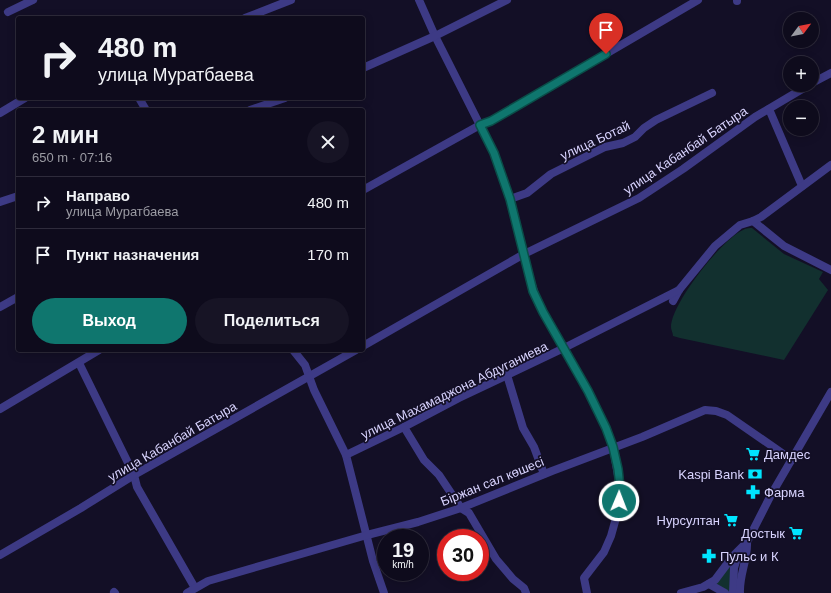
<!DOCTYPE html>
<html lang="ru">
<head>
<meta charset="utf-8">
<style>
  :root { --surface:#0e0b1c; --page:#171425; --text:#f1f3f6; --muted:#9b9ba3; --line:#2e2b3b; --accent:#0f766e }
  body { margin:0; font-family:Helvetica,sans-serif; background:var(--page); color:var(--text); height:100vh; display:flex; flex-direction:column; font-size:15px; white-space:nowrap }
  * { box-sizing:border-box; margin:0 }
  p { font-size:13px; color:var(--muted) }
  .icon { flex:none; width:22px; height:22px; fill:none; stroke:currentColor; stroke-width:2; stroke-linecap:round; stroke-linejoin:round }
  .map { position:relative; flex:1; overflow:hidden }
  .drawer { position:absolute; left:16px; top:108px; width:349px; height:244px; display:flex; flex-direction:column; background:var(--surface); border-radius:4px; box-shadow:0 2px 10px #0003,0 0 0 1px var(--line) }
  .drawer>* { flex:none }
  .banner { position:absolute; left:16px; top:16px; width:349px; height:84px; border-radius:4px; box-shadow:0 2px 10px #0003,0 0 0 1px var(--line); background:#0e0b1c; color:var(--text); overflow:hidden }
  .needle { width:26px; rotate:58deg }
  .tools { position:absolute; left:783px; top:12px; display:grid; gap:8px }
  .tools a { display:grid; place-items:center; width:36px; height:36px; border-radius:50%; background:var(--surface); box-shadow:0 2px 10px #0003,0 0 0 1px var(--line); font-size:20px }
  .speed { position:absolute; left:377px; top:529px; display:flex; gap:8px; font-size:20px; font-weight:700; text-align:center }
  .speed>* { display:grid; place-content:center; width:52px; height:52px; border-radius:50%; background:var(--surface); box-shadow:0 2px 10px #0003,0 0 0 1px var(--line); line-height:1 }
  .speed small { font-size:10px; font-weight:400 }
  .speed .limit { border:6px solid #d22; background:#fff; color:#111 }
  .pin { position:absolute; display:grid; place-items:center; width:34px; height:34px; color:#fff; margin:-41px -17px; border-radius:50% 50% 50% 0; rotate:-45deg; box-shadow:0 0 4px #0007 }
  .pin .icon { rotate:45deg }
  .me { position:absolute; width:44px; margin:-22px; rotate:1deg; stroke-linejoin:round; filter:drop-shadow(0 0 3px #0008) }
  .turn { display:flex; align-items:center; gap:14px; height:84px; padding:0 16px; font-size:18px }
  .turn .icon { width:52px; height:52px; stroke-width:2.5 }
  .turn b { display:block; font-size:28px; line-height:34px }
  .round { display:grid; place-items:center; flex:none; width:42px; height:42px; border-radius:21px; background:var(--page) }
  .overview { display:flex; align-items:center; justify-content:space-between; height:68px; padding:0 16px }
  h1 { font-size:24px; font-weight:800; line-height:30px }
  .action { display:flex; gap:8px; margin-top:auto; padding:8px 16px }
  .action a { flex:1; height:46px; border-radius:24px; background:var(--accent); color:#fff; font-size:16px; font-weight:800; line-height:46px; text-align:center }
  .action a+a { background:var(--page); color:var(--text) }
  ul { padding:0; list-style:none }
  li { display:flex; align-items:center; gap:12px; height:52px; padding:0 16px; border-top:1px solid var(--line) }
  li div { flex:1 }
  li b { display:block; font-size:15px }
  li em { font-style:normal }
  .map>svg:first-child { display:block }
  .green { fill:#12302f }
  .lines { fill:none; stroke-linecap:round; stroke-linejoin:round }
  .minor { stroke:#3d3a85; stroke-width:8 }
  .route-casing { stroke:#0a4d48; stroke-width:10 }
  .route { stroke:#0f766e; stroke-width:7 }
  .labels { text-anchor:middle; stroke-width:3.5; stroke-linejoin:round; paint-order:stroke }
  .street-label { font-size:13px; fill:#d9d4ff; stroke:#130f26 }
  .poi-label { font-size:13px; fill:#d9d4ff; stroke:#130f26; text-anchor:start }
</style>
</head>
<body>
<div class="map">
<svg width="831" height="593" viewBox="0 0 831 593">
  <rect width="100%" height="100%" fill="#130f26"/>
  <g class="green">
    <path d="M752,228l32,26 39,18 -4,7 9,11 -44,70 -104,-22 -7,-2c0,-3 -2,-6 -2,-9 0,-23 51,-88 72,-97 3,-2 7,-2 9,-2z"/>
    <path d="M729,567l4,2 5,6 -8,18h-8l-9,-14c2,-9 7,-11 16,-12z"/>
  </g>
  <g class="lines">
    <g class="minor">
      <polyline points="419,0 435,36 494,153 510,199 530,279 538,303 588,391 606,428 613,447 620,487 616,518 611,536 604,552 584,578 587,593"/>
      <polyline points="737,0 737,1"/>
      <polyline points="8,12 33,0"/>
      <polyline points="245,18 291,0"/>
      <polyline points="363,68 435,36 507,0"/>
      <polyline points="812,83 831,73"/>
      <polyline points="139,98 146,110"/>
      <polyline points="769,109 802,186"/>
      <polyline points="250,110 285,98"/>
      <polyline points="0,113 25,98"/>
      <polyline points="363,190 480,125 491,121 698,0"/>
      <polyline points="510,199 527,193 551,174 605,147 623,143 635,137 644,128 656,120 712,93"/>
      <polyline points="0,202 18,196"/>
      <polyline points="753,221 784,246 831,270"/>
      <polyline points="673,301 679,290 715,246 740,225 753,221 761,217 831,165"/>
      <polyline points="0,307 18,297"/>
      <polyline points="363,346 524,254 639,198 683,169 755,117 809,85"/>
      <polyline points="293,350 305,365 314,390 346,455 373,561 384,593"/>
      <polyline points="79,363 134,475 137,487 195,588"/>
      <polyline points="507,375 523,428 534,447 544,474"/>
      <polyline points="0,409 99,350"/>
      <polyline points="404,427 424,460 439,475 461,508 469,513 496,559 513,579 524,588 526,593"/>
      <polyline points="346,455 404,427 459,398 564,348 679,290"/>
      <polyline points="0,555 81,508 134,475 356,350"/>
      <polyline points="709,584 725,593"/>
      <polyline points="114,592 115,593"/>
      <polyline points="187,593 208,581 367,535 418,522 461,508 552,471 642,437 705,410 716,411 727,415 792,460"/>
      <polyline points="681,593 703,587 715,580 733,556 747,542 771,495 831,392"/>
      <polyline points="733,593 734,568 739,551"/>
      <path d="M740,593c-1,-18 8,-34 7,-51"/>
    </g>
  </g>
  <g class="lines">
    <defs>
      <polyline id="route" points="606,54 491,121 480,125 494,153 510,199 533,291 543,312 588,391 606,428 613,447 618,469 620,487 619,501"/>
    </defs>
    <use href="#route" class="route-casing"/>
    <use href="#route" class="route"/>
  </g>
  <defs>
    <symbol id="supermarket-bare" viewBox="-9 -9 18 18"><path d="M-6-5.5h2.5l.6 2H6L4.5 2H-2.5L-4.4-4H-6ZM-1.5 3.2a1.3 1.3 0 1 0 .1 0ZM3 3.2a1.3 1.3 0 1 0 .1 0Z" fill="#00e5ff" stroke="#130f26" stroke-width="2.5" paint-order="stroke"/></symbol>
    <symbol id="bank-bare" viewBox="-9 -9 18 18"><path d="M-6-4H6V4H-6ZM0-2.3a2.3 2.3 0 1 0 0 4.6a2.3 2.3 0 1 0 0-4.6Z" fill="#00e5ff" stroke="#130f26" stroke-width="2.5" paint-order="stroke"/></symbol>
    <symbol id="pharmacy-bare" viewBox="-9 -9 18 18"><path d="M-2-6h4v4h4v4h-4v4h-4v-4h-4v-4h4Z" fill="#00e5ff" stroke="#130f26" stroke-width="2.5" paint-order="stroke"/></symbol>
  </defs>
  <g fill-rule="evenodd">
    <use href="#supermarket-bare" x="743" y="444" width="20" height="20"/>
    <use href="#bank-bare" x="745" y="464" width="20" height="20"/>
    <use href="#pharmacy-bare" x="743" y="482" width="20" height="20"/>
    <use href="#supermarket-bare" x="721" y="510" width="20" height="20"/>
    <use href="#supermarket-bare" x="786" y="523" width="20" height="20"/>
    <use href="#pharmacy-bare" x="699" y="546" width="20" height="20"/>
  </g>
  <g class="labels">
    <g class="street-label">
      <text transform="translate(595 140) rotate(-25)" y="5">улица Ботай</text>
      <text transform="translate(685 150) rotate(-34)" y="5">улица Кабанбай Батыра</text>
      <text transform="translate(454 390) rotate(-26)" y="5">улица Махамаджона Абдуганиева</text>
      <text transform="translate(172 441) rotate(-30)" y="5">улица Кабанбай Батыра</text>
      <text transform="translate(492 481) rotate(-22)" y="5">Біржан сал көшесі</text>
    </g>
    <g class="poi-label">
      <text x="764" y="459">Дамдес</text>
      <text x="744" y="479" text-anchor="end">Kaspi Bank</text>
      <text x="764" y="497">Фарма</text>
      <text x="720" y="525" text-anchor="end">Нурсултан</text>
      <text x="785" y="538" text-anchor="end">Достык</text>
      <text x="720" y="561">Пульс и К</text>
    </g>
  </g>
</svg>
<div class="tools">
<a><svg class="needle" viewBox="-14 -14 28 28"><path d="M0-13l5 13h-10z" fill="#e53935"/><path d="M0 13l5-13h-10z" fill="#9b9ba3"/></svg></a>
<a>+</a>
<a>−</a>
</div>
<div class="speed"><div>19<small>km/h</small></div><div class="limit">30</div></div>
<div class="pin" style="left:606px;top:54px;background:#d93025"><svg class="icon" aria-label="arrive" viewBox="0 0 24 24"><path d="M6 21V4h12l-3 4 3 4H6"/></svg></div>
<svg class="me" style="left:619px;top:501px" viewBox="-20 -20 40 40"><circle r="17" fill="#0f766e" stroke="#fff" stroke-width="3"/><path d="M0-11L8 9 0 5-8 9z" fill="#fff"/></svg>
<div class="banner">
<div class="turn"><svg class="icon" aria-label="right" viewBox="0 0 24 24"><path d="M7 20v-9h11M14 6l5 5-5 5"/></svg><div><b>480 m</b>улица Муратбаева</div></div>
</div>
<section class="drawer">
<div class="overview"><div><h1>2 мин</h1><p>650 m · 07:16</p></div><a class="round"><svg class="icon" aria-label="close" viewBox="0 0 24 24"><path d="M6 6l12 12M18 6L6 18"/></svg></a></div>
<ul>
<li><svg class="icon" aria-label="right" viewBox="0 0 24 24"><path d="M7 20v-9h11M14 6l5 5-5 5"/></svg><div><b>Направо</b><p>улица Муратбаева</p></div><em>480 m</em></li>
<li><svg class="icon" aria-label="arrive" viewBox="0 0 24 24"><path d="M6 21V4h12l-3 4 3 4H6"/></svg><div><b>Пункт назначения</b></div><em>170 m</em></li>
</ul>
<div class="action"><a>Выход</a><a>Поделиться</a></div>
</section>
</div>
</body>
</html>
